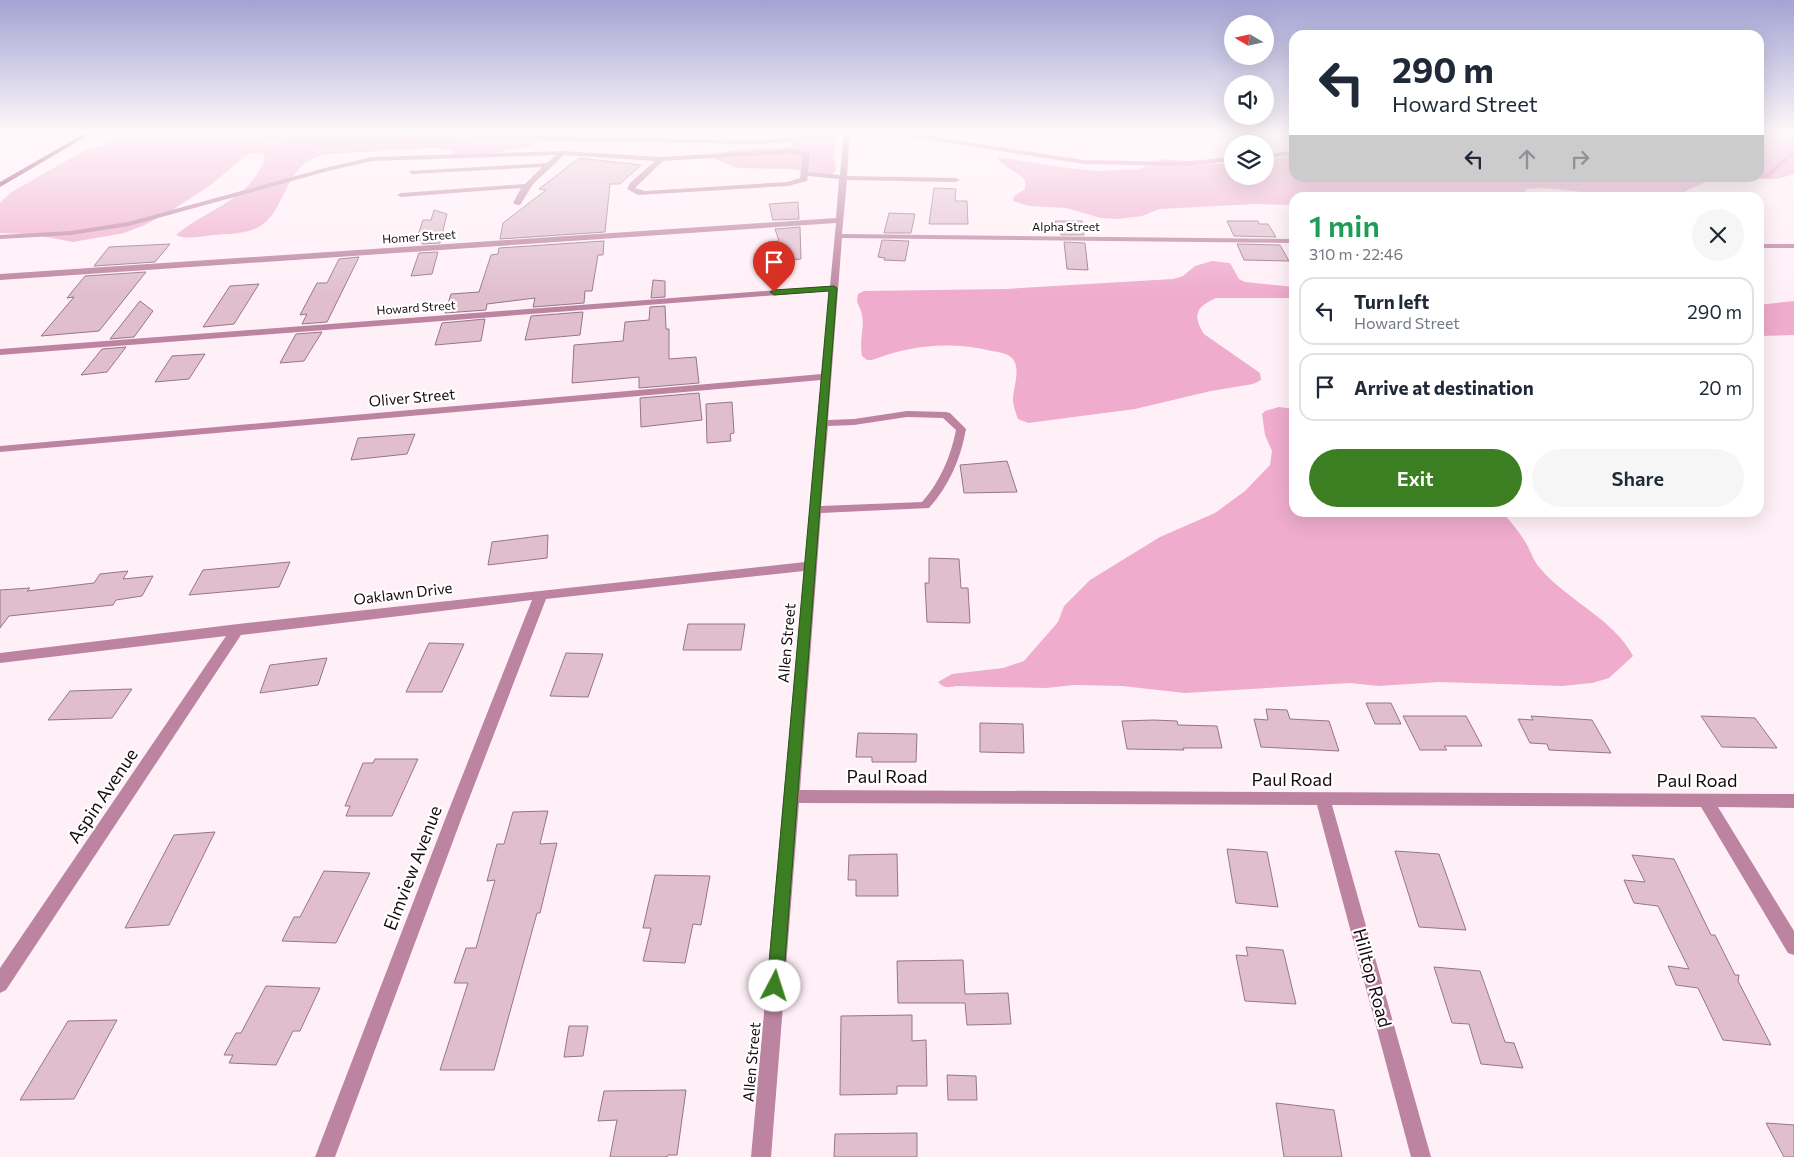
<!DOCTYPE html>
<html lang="en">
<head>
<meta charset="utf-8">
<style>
  :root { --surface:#fff; --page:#f6f6f7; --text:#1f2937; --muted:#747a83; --line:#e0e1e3; --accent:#3c7f22 }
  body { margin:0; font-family:Commissioner,sans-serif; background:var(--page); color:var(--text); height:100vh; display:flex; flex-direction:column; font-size:19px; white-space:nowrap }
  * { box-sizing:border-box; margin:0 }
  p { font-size:16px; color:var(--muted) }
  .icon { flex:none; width:28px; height:28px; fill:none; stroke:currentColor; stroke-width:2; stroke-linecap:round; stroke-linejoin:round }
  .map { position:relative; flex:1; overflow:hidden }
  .panel { position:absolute; left:1289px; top:192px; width:475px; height:325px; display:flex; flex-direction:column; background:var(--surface); border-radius:15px; box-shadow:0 5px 20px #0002 }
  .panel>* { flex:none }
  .hud { position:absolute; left:1289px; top:30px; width:475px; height:152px; border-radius:15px; box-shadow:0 5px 20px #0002; background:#fff; color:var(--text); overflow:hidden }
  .needle { width:32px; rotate:279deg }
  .tools { position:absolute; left:1224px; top:15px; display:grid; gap:10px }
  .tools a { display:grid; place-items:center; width:50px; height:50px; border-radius:50%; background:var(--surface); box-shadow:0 5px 20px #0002; font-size:25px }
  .pin { position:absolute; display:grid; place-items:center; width:42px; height:42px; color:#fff; margin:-51px -21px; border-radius:50% 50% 50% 0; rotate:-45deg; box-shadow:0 0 5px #0007 }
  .pin .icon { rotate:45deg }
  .me { position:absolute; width:55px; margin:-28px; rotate:5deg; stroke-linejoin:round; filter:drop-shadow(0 0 4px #0008) }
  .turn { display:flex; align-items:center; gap:18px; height:105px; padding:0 20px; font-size:22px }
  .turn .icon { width:65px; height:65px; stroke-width:2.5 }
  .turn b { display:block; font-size:35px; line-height:42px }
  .lanes { display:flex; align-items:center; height:48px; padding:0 20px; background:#0003; justify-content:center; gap:25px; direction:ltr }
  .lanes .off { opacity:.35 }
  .round { display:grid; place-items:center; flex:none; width:52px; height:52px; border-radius:26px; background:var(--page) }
  .summary { display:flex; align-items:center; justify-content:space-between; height:85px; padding:0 20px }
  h1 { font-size:30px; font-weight:600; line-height:38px; color:#1e9e55 }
  .button { display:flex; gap:10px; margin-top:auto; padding:10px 20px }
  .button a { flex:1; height:58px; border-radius:30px; background:var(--accent); color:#fff; font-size:20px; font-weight:600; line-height:58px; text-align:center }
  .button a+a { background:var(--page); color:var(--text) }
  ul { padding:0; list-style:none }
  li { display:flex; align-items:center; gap:15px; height:68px; margin:0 10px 8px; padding:0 10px; border:2px solid var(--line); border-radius:15px }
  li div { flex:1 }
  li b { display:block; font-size:19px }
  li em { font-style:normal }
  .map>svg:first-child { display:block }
  .green { fill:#efaccd }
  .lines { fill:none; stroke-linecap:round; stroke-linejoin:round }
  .stream { stroke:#dc8ab4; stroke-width:4 }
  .building { fill:#e1bece; stroke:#967685 }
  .minor { fill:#bc84a0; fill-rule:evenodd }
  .major { fill:#811e5a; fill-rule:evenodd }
  .route { fill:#3c7f22; stroke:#275316 }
  .labels { text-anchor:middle; stroke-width:4.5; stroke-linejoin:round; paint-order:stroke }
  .far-street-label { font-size:12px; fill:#160b10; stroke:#fff }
  .street-label { font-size:15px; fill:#160b10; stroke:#fff }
  .near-street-label { font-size:18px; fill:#160b10; stroke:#fff }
</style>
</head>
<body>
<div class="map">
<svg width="1794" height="1157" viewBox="0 0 1794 1157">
  <rect width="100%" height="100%" fill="#fff0f7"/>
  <g class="green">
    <path d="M148,132h508l-106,2 -7,2 -6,7 -9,4 -20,3 -14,5 -40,1 -2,-6 -19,-2 -105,6c-9,2 -17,4 -24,10 -21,17 -24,58 -52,66 -12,4 -26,4 -38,5 -12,1 -27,5 -38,0 30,-26 74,-34 89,-77l-3,-5h-10l-8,4 -32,27 -38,25 -29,16 -21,8 -51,9 -43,-8 -30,-1v-30l10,-10 75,-43 17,-4 18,-11z"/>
    <path d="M796,132h34l5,5c-1,8 -1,24 1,33l-5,6 -42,-7 -51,-1 -24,-9c6,-15 60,-8 76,-12l3,-4 -1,-4 5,-5z"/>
    <path d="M1759,132l35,1v41l-17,5h-65l-30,14 -17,4h-35l-86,-9 -17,1 -5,9h-228v7l-39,-1 -95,5 -18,7 -25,3 -16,-1 -35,-10 -37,-2 -16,-5 1,-5 11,-7v-9c-9,-9 -22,-13 -28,-23l70,11 31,3 43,-2 8,-6 15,-4 56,5 12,-1v13h33v-16l29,-4v22h465z"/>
    <path d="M1212,261l18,2 9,16 6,3 49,5v11h-78c-20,9 -24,17 -12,36l56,39 1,7 -8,4 -42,7 -76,18 -107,14 -10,-4c-2,-6 -5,-13 -5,-19 0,-13 8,-29 0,-41 -5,-6 -15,-7 -21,-8 -42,-10 -81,-6 -120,9h-5l-5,-4c-4,-24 7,-32 -5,-54l1,-8 6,-3 141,-2 168,-10 10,-3 12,-10z"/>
    <polygon points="1794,301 1794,335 1759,336 1759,305"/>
    <path d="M1279,407l15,2v103l209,1c7,8 15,17 21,27 6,8 8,19 15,27 27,33 74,51 94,89l-24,22 -17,5 -30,3 -123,-4 -60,4 -29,-3 -165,10 -63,-7 -48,-1 -28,3 -90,-2c-8,2 -12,2 -18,-4l14,-8 51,-6 21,-7 34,-39 6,-16 26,-26 70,-43 55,-24 30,-22 25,-26 2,-14 -7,-16 -3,-21 3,-3z"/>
  </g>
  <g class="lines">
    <g class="stream">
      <polyline points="259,132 264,137 318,143 520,138 757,142 834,137"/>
      <polyline points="860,136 903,134 1084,162 1182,164 1232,159"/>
      <polyline points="1265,156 1294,153"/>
      <polyline points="1759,175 1767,176 1794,152"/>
    </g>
  </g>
  <g class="building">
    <polygon points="579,158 641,165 620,184 610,184 605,232 500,239 503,223 546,190 539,189"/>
    <polygon points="934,188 956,189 955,201 967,201 968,224 929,224"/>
    <polygon points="798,202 799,219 773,220 769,204"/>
    <polygon points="434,210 447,214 440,243 422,244 423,240 416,241 423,220 431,220"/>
    <polygon points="889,213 915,214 911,233 884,233"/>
    <polygon points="1055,221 1082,221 1084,235 1061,235"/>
    <polygon points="1227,221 1258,221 1259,224 1268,224 1276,237 1234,236"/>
    <polygon points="800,227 801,259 768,262 768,242 779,241 775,229"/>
    <polygon points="882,240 909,241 905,261 884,260 885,258 878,257"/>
    <polygon points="604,241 603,255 598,255 592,291 585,291 584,303 533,307 535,298 487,304 486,310 445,313 451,294 479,292 491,255 498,254 499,248"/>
    <polygon points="1064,242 1085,243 1088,270 1067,269"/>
    <polygon points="170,244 155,262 94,266 109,247"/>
    <polygon points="1237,244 1280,245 1289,261 1244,260"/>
    <polygon points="438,252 432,274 411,276 419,253"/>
    <polygon points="359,257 327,322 302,324 307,314 300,315 317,283 327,283 339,259"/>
    <polygon points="146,272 99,331 41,336 74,297 67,298 85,276"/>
    <polygon points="653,280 665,281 665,297 651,298"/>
    <polygon points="259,284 234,324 203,327 230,286"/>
    <polygon points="140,301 153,311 134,337 110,339"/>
    <polygon points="665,306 666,329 669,329 669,359 696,357 699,383 639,388 639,377 572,383 574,345 623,341 625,322 649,320 650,307"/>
    <polygon points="583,312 580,335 525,340 531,316"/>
    <polygon points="485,319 481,341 435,345 442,323"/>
    <polygon points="322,332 304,361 280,363 296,334"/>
    <polygon points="126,347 107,372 81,375 102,349"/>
    <polygon points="205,354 189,379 155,382 172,356"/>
    <polygon points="699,393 702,420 641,427 640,398"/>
    <polygon points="732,402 734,433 730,434 731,441 707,443 706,404"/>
    <polygon points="415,434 407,454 351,460 358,438"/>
    <polygon points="1007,461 1017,492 964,493 960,465"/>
    <polygon points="548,535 547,558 488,565 492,542"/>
    <polygon points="929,558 959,559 961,588 968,588 970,623 927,622 925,583 929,583"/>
    <polygon points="290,562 279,587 189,595 203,570"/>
    <polygon points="128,571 123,579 153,576 142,596 116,600 113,605 9,616 0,628 0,590 30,588 27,591 94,583 100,574"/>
    <polygon points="688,624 745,624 741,650 683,650"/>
    <polygon points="429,643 464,644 442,692 406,692"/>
    <polygon points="566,653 603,654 588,697 550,696"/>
    <polygon points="327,658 318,685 260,693 270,665"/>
    <polygon points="132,689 112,718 48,720 70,691"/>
    <polygon points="1366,703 1391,703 1401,724 1375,724"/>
    <polygon points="1266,709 1287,710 1290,719 1329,721 1339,751 1261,747 1254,719 1268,720"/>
    <polygon points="1403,716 1466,716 1482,746 1444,746 1447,750 1420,750"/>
    <polygon points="1531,716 1592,720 1611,753 1549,750 1547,744 1530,743 1518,719 1533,720"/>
    <polygon points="1701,716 1755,718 1777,748 1722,747"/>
    <polygon points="1154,720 1177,721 1178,725 1217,726 1222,748 1183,748 1184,750 1127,749 1122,721"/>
    <polygon points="980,723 1023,724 1024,753 980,752"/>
    <polygon points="858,733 917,734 916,762 872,762 872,757 856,757"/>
    <polygon points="375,759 418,759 392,816 346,816 350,806 345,806 363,763 373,763"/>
    <polygon points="548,811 540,844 557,843 540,913 537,913 494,1070 440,1070 468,983 454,983 466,948 476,948 495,880 487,881 497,844 504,844 513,812"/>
    <polygon points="215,832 169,925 125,928 174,835"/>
    <polygon points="1227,849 1267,852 1278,907 1236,903"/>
    <polygon points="1395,851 1439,854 1466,930 1419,927"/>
    <polygon points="897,854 898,896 856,896 856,880 848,880 849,855"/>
    <polygon points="1632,855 1674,859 1711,935 1715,935 1735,975 1739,975 1738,981 1771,1045 1723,1040 1698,988 1676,985 1668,966 1689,969 1658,906 1634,903 1624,880 1645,882"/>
    <polygon points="324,871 370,873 336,943 282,941 294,917 300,917"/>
    <polygon points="655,875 710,876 701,925 693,924 685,963 643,961 651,928 643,928"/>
    <polygon points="1246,947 1283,950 1296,1004 1245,1001 1236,955 1248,956"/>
    <polygon points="963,960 965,994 1008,993 1011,1024 967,1025 965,1003 898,1003 897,961"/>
    <polygon points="1434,967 1480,971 1505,1042 1514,1043 1523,1068 1481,1064 1469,1024 1452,1023"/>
    <polygon points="266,986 320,988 300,1031 293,1031 276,1065 229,1063 233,1055 224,1055 236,1033 241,1033"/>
    <polygon points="912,1015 912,1041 926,1040 927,1086 897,1086 897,1094 840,1095 841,1016"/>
    <polygon points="117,1020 74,1099 20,1100 68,1021"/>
    <polygon points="569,1026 588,1026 583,1056 564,1057"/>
    <polygon points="947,1075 976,1076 977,1100 948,1100"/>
    <polygon points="686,1090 677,1155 668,1155 667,1157 610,1157 617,1120 598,1121 604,1091"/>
    <polygon points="1276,1103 1334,1110 1342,1157 1284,1157"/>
    <polygon points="1766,1123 1794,1125 1794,1157 1784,1157"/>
    <polygon points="917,1133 917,1157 834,1157 835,1134"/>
  </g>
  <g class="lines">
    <g class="minor">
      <path d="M844,132h6l-3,44 109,2 4,2 -4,2 -109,-2 -5,54 452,5v4l-452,-5 -14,182 26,-1 53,-8 39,1 4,1 16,16c-5,29 -17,57 -37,79l-108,5 -21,277 994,4v14l-76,-1 76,124v24l-6,-2 -87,-146 -369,-2 99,352h-20l-94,-352 -518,-2 -28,354h-20l53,-586 -258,28 -84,218 -127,340h-20l131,-340 86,-217 -291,35 -235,355 -6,3v-25l226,-332 -226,27v-10l238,-29 567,-62 16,-182 -821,72v-6l822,-72 7,-83 -829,64v-6l830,-63 6,-63 -836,57v-6l836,-56 3,-39 -31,-3 -1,5 -19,5 -150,9 -11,-6 3,-6 25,-22 -91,-6 -31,29 -13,21h-3l-4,-2 8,-15 -120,9 -4,-2 4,-2 124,-9 17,-17 -130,7 -2,-1v-2l137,-8 9,-8 -184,6 -44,10 -199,55 -58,9 -71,4v-4l71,-4 57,-9 197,-54 47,-11 190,-6 99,6 132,-8 17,4 -2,19 32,3zM793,153l10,2 -3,23 -13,4 -142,9 -10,-3 28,-27zM907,417l36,1 13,12c-5,26 -16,52 -34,72l-101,4 7,-80 26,-1z"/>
      <polygon points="1159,132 1230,132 1231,133 1228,135 1162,134"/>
      <rect x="1759" y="244" width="35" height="4"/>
    </g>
    <polygon class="major" points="87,132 94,132 0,187 0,182"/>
  </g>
  <linearGradient id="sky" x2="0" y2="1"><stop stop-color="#a3a3d3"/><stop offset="0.45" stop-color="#fff8fb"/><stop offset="1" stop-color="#fff8fb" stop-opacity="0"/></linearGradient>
  <rect width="1794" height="294" fill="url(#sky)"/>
  <polygon class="route" points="834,286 837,288 783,986 781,992 775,994 769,992 767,986 829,291 774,295 770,292 774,290"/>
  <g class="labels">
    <g class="far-street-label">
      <text x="1066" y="231">Alpha Street</text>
      <text transform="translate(419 237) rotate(-4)" y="4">Homer Street</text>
      <text transform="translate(416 308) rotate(-4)" y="4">Howard Street</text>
    </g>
    <g class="street-label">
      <text transform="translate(412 398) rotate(-5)" y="5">Oliver Street</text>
      <text transform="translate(403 594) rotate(-7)" y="5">Oaklawn Drive</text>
      <text transform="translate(787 643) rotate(-85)" y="5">Allen Street</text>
      <text transform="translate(752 1062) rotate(-85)" y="5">Allen Street</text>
    </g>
    <g class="near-street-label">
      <text x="887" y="783">Paul Road</text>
      <text x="1292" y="786">Paul Road</text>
      <text x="1697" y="787">Paul Road</text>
      <text transform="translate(103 796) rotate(-56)" y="6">Aspin Avenue</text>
      <text transform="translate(413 868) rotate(-69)" y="6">Elmview Avenue</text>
      <text transform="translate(1372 978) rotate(75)" y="6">Hilltop Road</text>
    </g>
  </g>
</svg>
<div class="tools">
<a><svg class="needle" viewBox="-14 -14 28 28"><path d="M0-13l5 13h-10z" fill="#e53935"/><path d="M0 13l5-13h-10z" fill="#747a83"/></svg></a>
<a><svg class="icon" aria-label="sound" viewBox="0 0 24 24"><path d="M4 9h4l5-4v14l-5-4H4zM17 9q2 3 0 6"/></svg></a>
<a><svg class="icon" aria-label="layers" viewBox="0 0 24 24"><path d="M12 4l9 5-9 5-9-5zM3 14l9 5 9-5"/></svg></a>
</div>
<div class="pin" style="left:774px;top:292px;background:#d93025"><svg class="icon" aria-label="arrive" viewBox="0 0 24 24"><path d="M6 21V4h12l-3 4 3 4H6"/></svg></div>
<svg class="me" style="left:775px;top:986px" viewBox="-20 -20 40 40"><circle r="19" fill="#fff"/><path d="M0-13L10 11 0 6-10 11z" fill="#3c7f22"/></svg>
<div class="hud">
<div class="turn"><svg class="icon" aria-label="left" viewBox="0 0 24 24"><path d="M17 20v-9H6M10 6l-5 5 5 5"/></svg><div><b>290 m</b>Howard Street</div></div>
<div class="lanes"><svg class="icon" aria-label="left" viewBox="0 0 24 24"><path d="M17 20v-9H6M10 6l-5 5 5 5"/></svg><svg class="icon off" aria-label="ahead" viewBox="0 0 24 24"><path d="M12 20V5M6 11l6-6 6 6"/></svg><svg class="icon off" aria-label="right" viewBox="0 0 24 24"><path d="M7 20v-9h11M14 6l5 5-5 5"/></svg></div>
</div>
<section class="panel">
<div class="summary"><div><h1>1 min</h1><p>310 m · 22:46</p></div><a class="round"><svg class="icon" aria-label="close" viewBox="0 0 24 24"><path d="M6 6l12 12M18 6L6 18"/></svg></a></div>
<ul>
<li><svg class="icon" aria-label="left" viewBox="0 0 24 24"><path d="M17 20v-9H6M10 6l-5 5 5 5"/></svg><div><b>Turn left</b><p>Howard Street</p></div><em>290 m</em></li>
<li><svg class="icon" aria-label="arrive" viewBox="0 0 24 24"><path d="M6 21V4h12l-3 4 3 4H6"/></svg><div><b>Arrive at destination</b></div><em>20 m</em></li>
</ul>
<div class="button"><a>Exit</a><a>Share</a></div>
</section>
</div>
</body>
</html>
